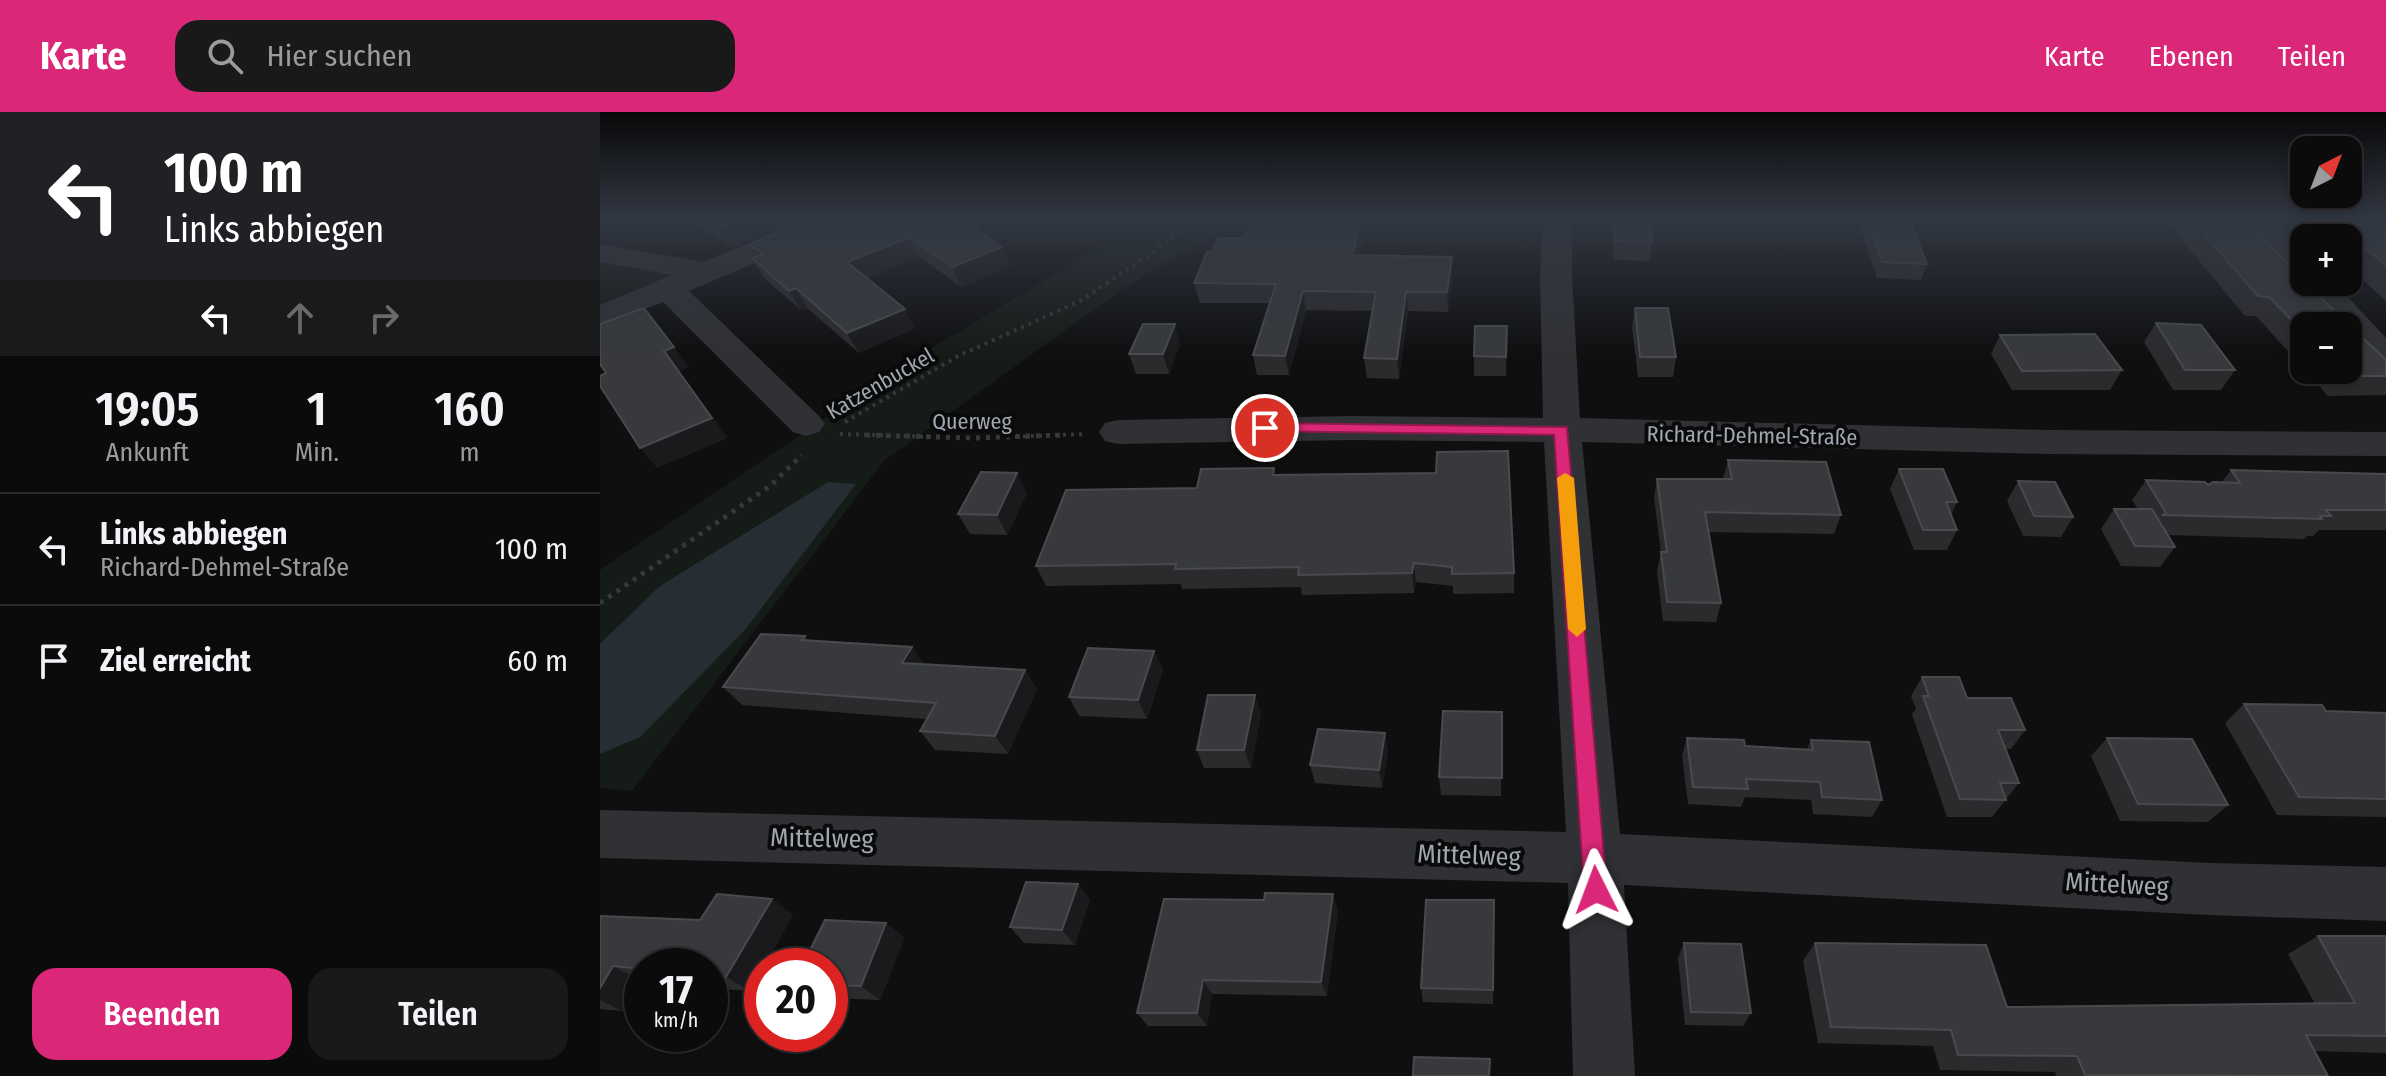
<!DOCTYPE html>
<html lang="de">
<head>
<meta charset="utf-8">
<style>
  :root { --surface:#0b0b0c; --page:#19191a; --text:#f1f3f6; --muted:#9a9b9d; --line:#2b2b2d; --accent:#db2777 }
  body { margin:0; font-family:"Fira Sans Condensed",sans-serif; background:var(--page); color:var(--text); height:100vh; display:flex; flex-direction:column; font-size:30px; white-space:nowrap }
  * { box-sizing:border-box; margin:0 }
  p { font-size:26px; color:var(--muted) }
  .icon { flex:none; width:44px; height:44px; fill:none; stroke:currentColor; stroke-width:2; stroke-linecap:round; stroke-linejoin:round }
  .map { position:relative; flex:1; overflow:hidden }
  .sheet { display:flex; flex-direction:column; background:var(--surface); width:600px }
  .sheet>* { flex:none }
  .top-card { background:#202124; color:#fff; overflow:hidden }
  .needle { width:52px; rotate:42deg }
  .tools { position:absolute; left:1690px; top:24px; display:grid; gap:16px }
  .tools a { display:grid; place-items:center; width:72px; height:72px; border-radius:16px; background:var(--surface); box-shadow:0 4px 12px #0003,0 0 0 2px var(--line); font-size:40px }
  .speed { position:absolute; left:24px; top:836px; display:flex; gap:16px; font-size:40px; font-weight:700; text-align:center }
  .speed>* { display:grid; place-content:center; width:104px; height:104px; border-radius:50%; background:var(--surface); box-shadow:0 4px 12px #0003,0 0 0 2px var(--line); line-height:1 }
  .speed small { font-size:20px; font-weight:400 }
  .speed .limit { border:12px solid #d22; background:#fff; color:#111 }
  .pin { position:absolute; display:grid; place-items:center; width:68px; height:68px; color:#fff; margin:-34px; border:4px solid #fff; border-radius:50%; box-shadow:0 2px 8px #0007 }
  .me { position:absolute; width:88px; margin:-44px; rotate:357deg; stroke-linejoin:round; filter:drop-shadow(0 0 6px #0008) }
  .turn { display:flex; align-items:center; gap:28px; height:168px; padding:0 32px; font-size:36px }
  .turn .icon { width:104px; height:104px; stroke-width:2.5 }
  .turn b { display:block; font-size:56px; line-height:68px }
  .lanes { display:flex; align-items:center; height:76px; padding:0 32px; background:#0003; justify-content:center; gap:40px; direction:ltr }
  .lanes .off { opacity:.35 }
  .eta { display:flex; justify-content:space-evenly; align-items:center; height:136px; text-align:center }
  .eta b { font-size:48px; font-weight:600; line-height:56px }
  .button { display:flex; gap:16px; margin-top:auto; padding:16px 32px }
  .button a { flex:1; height:92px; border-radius:24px; background:var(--accent); color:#fff; font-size:32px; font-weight:600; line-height:92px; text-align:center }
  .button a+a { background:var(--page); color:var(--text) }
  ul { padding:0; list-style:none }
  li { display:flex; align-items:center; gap:24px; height:112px; padding:0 32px; border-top:2px solid var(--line) }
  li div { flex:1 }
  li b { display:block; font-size:30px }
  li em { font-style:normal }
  header { display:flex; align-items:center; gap:48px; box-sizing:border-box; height:112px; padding:0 40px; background:var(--accent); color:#fff }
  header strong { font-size:38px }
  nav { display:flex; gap:44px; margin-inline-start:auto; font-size:28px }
  .search { width:560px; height:72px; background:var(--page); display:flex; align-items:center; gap:20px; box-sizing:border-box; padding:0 28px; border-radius:24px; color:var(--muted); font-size:30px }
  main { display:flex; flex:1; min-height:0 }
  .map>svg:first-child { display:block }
  .green { fill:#151b16 }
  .water { fill:#262e34 }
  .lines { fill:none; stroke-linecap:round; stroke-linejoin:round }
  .path-far1 { stroke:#36383c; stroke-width:4; stroke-dasharray:3 5; stroke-linecap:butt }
  .path { stroke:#36383c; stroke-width:5; stroke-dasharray:4 6; stroke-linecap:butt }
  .minor { fill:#303135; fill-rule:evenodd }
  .wall { fill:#2b2b2e }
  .shaded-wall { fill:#1a1a1c }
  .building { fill:#37393c; stroke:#484a4e; stroke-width:2 }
  .route { fill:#db2777; stroke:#8e194d; stroke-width:2 }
  .slow { fill:#f59e0b }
  .labels { text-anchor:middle; stroke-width:8; stroke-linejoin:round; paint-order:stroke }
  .street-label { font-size:22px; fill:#a0a7b1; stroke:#0a0a0b }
  .near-street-label { font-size:26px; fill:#a0a7b1; stroke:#0a0a0b }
</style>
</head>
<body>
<header>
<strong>Karte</strong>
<div class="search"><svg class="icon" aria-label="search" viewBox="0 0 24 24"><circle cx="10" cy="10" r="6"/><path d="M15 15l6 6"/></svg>Hier suchen</div>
<nav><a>Karte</a><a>Ebenen</a><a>Teilen</a></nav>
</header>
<main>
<section class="sheet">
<div class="top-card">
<div class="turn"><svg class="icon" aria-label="left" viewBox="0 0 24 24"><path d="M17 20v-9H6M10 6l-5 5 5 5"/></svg><div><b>100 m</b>Links abbiegen</div></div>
<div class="lanes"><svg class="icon" aria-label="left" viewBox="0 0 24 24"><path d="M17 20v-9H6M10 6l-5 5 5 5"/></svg><svg class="icon off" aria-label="ahead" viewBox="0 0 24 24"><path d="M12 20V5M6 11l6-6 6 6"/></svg><svg class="icon off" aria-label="right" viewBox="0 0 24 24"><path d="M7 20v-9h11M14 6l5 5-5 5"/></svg></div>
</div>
<div class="eta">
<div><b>19:05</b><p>Ankunft</p></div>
<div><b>1</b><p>Min.</p></div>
<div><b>160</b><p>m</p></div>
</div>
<ul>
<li><svg class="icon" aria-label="left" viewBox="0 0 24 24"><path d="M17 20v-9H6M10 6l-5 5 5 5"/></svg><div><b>Links abbiegen</b><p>Richard-Dehmel-Straße</p></div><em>100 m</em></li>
<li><svg class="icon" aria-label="arrive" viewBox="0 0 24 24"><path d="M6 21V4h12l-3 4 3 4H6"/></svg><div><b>Ziel erreicht</b></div><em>60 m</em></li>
</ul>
<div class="button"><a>Beenden</a><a>Teilen</a></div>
</section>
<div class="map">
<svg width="1786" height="964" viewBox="0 0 1786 964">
  <rect width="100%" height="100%" fill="#0f0f10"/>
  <g class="green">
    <polygon points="547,107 637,107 520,179 285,348 32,679 0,676 0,458 310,249"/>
    <polygon points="0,149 81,164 0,200"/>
  </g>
  <polygon class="water" points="228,370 256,372 144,519 40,625 0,642 0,532 60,474"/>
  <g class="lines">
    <g class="path-far1">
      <polyline points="245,310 358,244 480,189 555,139 594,107"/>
      <polyline points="240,322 333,325"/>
      <polyline points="407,325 486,322"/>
    </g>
    <g class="path">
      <polyline points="266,323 373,326 464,323"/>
      <polyline points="0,491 170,374 202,343"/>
    </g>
    <g class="minor">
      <polygon points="209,107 249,107 244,113 89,179 219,304 225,312 219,320 206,324 193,320 63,190 0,215 0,193 72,163 0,150 0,132 103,150"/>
      <polygon points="943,107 973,107 972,162 980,306 1448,318 1786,320 1786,344 1448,342 982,330 1020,722 1610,751 1786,755 1786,809 1610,803 1024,773 1035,964 973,964 968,771 0,746 0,698 966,720 944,330 751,328 518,332 505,329 499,320 505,311 518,308 751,304 943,306 940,162"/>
      <polygon points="1642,107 1673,107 1704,140 1704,170 1734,170 1786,226 1786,256 1774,253 1748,225 1748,214 1738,214 1705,177 1700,170 1702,167 1693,165"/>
    </g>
  </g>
  <g class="wall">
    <polygon points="88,107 201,107 132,135"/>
    <polygon points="363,107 410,154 361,175 319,144 266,166 315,216 259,241 207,196 201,198 164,166 152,146 155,145 148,133"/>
    <polygon points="716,107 766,107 767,116 760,143 852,165 848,200 808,199 799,267 767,266 764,246 772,199 706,198 689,263 657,263 653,243 669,191 600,191 594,171 612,140 644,126 715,111"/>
    <polygon points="1011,107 1050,107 1052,130 1050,149 1014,148"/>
    <polygon points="1257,107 1309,107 1327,152 1321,168 1277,166"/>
    <polygon points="1561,107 1645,107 1704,169 1786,248 1786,283 1728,284 1705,258 1748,258 1704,214 1704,257 1656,204 1645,204 1572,116 1568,116"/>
    <polygon points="1704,107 1786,107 1786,189 1748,154 1748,126 1721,126"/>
    <polygon points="1035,196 1076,245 1073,265 1038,265 1032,215"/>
    <polygon points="1556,211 1635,258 1621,278 1573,278 1544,230"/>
    <polygon points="907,214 906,264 874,264 874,244"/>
    <polygon points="1400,223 1522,258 1510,278 1412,278 1391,242"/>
    <polygon points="580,232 569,262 536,262 529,242"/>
    <polygon points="1128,348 1241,403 1234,422 1108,420 1121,491 1116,510 1063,509 1057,459 1061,440 1054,386 1057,367 1123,367"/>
    <polygon points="1299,357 1357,390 1351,403 1357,418 1347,438 1314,438 1290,377"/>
    <polygon points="1631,358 1786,362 1786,418 1719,418 1713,424 1707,424 1704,427 1568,423 1575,435 1560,455 1521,454 1501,417 1514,397 1538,397 1532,388 1546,368 1608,373 1622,370"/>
    <polygon points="676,363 914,461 914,481 853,482 853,474 816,470 814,481 702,483 701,475 582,477 581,472 446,474 436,454 597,376"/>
    <polygon points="1418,369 1473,405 1461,425 1423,424 1407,389"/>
    <polygon points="427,381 407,423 370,422 358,402"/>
    <polygon points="205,524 208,529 324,552 425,558 437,577 408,642 335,638 320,619 326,607 142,593 123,575"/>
    <polygon points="554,539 563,558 547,607 479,604 469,585"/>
    <polygon points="1322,565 1367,586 1425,618 1411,637 1406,637 1419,671 1392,705 1347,705 1312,602 1316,597 1311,584"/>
    <polygon points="1644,592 1726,599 1786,601 1786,705 1677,703 1625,611"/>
    <polygon points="902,600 901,684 841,683 839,665"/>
    <polygon points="661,601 651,656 604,656 597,638"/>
    <polygon points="785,621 788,640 782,676 715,671 710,653"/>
    <polygon points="1087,626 1145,634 1207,637 1211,628 1282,688 1272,705 1213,702 1211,688 1145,685 1141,695 1088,692 1082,644"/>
    <polygon points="1507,626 1628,693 1608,710 1520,709 1491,644"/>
    <polygon points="478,772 490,788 475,833 424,831 410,815"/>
    <polygon points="172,787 193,803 164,854 162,854 162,858 150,879 110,876 110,854 42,854 42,869 40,869 22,899 0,897 0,804 100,808"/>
    <polygon points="894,788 893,892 823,890 821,876"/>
    <polygon points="738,798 727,884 612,882 607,914 548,914 537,901"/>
    <polygon points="286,811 304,826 280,888 230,886 230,854"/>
    <polygon points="1718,824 1786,824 1786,941 1714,939 1728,964 1456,964 1455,960 1340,958 1333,934 1218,931 1203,849 1215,831 1407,895 1715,892 1688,842"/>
    <polygon points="1084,831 1151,901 1143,914 1085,913 1078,846"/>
  </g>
  <g class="shaded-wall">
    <polygon points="143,107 201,107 132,135 120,116"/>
    <polygon points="762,107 766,107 767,116 755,162 752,143"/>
    <polygon points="310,125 319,144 257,169 247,150"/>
    <polygon points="402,135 410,154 361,175 352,155"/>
    <polygon points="852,145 852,165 848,200 847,180"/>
    <polygon points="196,176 207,196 201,198 189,179"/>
    <polygon points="703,179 706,198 689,263 685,244"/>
    <polygon points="806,180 808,199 799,267 797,247"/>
    <polygon points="305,197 315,216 259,241 247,221"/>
    <polygon points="575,212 580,232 569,262 563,242"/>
    <polygon points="74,235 89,255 79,259 128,326 57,356 40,336 64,239"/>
    <polygon points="417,361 427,381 407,423 397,403"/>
    <polygon points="814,451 816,470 814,481 812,461"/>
    <polygon points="312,535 326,554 302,551"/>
    <polygon points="554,539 563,558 547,607 538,588"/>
    <polygon points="425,558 437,577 408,642 395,624"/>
    <polygon points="655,583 661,601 651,656 644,638"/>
    <polygon points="785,621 788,640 782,676 779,658"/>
    <polygon points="478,772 490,788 475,833 462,818"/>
    <polygon points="733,782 738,798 727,884 721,870"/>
    <polygon points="172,787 193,803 164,854 162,854 162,858 150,879 126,865"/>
    <polygon points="286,811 304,826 280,888 261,874"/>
    <polygon points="13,854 40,869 22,899 0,888 0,876"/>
    <polygon points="603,868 612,882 607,914 597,901"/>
  </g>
  <g class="building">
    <polygon points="106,107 143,107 120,116"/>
    <polygon points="208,107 363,107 402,135 352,155 310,125 247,150 305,197 247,221 196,176 189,179 152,146 163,142 148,133"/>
    <polygon points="716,107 762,107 752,143 852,145 847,180 806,180 797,247 764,246 776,180 703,179 685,244 653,243 676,172 594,171 607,140 612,140 618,126 644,126 652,108 715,111"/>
    <polygon points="1014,107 1050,107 1052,130 1016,129"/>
    <polygon points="1267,107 1309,107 1327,152 1282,150"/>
    <polygon points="1591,107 1645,107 1704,170 1786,248 1786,264 1744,264 1739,258 1748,258 1748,214 1704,214 1704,221 1669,185 1658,184"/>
    <polygon points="1736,107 1784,107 1786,108 1786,154 1749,121"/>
    <polygon points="44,196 74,235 64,239 112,306 40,336 0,274 0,264 6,261 0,252 0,212"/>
    <polygon points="1035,196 1068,196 1076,245 1040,245"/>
    <polygon points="1556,211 1601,213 1635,258 1585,258"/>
    <polygon points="543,212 575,212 563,242 529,242"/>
    <polygon points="875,214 907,214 906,245 874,244"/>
    <polygon points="1495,222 1522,258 1422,259 1400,223"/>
    <polygon points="908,339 914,461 852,462 852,455 814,451 812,461 698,463 699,455 575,457 576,452 436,454 466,378 597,376 601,357 674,356 673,363 836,361 837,340"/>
    <polygon points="1128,348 1226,350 1241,403 1105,400 1121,491 1067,490 1061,440 1067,440 1057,367 1132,367"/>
    <polygon points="1299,357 1343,357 1357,390 1346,390 1357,418 1323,418"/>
    <polygon points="1631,358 1786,362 1786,398 1726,398 1731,404 1720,404 1722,407 1562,403 1566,401 1546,368 1605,370 1608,373 1613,370 1640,371"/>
    <polygon points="381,360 417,361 397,403 358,402"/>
    <polygon points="1418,369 1455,370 1473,405 1434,404"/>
    <polygon points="1514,397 1552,397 1575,435 1535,434"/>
    <polygon points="161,522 205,524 202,528 312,535 302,551 425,558 395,624 320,619 336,591 123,575"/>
    <polygon points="488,536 554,539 538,588 469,585"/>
    <polygon points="1322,565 1359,565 1367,586 1411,586 1425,618 1398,618 1419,671 1400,671 1406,688 1360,687 1323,584 1329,584"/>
    <polygon points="608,583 655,583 644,638 597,638"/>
    <polygon points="1644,592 1722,593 1726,599 1786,601 1786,687 1699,685"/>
    <polygon points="843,599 902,600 902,666 839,665"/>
    <polygon points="718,617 785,621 779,658 710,653"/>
    <polygon points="1087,626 1144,628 1145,634 1213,638 1211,628 1269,630 1282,688 1222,685 1220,670 1146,667 1148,677 1093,675"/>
    <polygon points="1507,626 1592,627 1628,693 1538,692"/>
    <polygon points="426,770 478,772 462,818 410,815"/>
    <polygon points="665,781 733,782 721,870 603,868 597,901 537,901 564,787 664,788"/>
    <polygon points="117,782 172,787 126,865 110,863 110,854 42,854 42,857 13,854 0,876 0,804 100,808"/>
    <polygon points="826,788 894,788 893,878 821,876"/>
    <polygon points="225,808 286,811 261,874 230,873 230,854 202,854"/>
    <polygon points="1718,824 1786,824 1786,924 1706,923 1728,964 1485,963 1477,944 1358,943 1351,918 1231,915 1215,831 1386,833 1407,895 1755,891"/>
    <polygon points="1084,831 1141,832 1151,901 1091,900"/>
    <polygon points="814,945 890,947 889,964 813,964"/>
  </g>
  <linearGradient id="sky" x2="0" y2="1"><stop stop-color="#080809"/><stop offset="0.44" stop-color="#313742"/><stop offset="1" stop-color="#313742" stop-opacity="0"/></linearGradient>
  <rect width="1786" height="242" fill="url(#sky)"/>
  <polygon class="route" points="665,311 967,315 1007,778 1004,785 996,789 988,785 984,778 954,323 660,319 660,312"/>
  <polygon class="slow" points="965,361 974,366 986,517 977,525 968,517 957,366"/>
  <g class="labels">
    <g class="street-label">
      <text transform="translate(280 271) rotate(-30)" y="8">Katzenbuckel</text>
      <text x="372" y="317">Querweg</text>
      <text transform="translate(1152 323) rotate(1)" y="8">Richard-Dehmel-Straße</text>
    </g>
    <g class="near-street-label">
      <text transform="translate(222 726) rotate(1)" y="9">Mittelweg</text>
      <text transform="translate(869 743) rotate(2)" y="9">Mittelweg</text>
      <text transform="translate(1517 772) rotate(3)" y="9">Mittelweg</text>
    </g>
  </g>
</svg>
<div class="tools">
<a><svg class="needle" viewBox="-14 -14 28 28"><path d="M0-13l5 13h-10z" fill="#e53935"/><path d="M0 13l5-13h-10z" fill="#9a9b9d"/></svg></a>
<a>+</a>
<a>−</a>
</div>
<div class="speed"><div>17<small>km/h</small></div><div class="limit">20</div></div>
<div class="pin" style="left:665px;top:316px;background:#d93025"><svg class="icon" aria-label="arrive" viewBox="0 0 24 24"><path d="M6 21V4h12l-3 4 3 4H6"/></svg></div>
<svg class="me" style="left:996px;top:778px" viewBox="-20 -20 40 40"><path d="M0-17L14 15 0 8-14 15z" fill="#db2777" stroke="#fff" stroke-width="4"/></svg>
</div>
</main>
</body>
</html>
